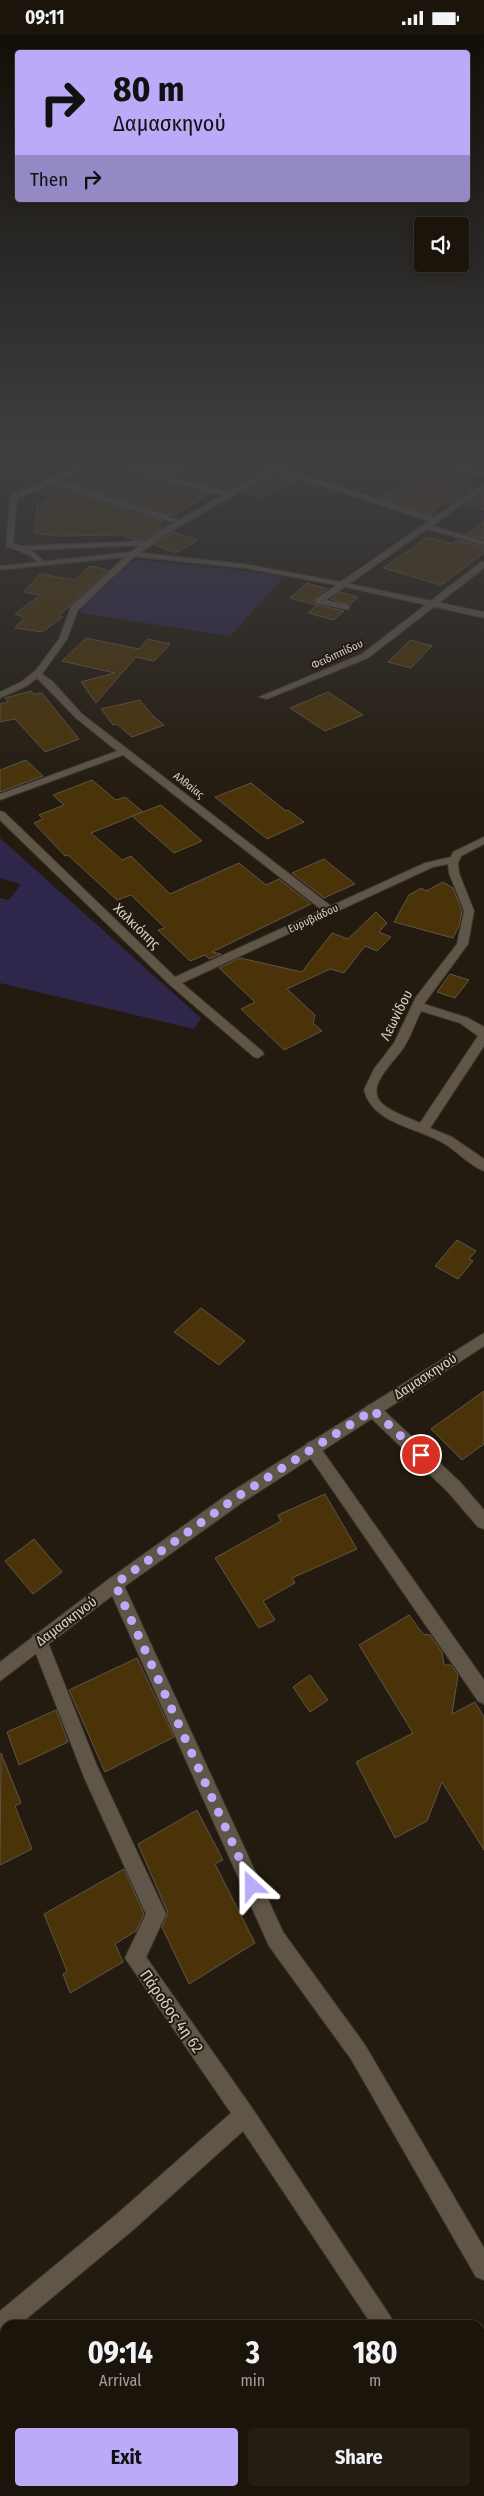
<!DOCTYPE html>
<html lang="en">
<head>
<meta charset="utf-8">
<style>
  :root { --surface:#1a140b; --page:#231d14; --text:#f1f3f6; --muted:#9f9e9d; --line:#38332c; --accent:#baaaf7 }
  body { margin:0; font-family:"Fira Sans Condensed",sans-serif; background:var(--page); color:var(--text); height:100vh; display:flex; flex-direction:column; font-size:19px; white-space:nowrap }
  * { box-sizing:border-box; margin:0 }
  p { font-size:16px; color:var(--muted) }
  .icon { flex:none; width:28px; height:28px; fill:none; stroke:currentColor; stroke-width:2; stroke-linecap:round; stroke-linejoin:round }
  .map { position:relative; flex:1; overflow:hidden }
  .panel { position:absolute; left:0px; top:2285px; width:485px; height:176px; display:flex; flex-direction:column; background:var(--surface); border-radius:15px 15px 0 0; box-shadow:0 2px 12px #0003,0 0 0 1px var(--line) }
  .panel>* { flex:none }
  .hud { position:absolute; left:15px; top:15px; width:455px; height:152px; border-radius:5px; box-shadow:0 2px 12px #0003,0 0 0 1px var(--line); background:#baaaf7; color:#111; overflow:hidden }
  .controls { position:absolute; left:414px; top:182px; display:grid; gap:10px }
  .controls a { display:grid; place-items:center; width:55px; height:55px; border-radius:5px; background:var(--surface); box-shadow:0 2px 12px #0003,0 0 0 1px var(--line); font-size:25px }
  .pin { position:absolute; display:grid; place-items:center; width:42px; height:42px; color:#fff; margin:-21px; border:2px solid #fff; border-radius:50%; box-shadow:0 1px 5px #0007 }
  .me { position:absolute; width:55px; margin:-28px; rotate:336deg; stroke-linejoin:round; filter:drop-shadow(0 0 4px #0008) }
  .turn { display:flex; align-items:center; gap:18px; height:105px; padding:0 15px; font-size:22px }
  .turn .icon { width:65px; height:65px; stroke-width:2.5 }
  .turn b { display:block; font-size:35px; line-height:42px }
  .then { display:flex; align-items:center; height:48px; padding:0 15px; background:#0003; gap:10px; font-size:19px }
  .eta { display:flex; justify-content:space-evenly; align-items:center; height:85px; text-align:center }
  .eta b { font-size:30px; font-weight:700; line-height:35px }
  .primary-button { display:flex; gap:10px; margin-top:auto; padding:10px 15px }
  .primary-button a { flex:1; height:58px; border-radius:5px; background:var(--accent); color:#111; font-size:20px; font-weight:700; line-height:58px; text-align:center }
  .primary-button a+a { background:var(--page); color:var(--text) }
  .status { display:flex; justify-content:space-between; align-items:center; height:35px; padding:0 25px; background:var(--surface); direction:ltr }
  .status svg { height:14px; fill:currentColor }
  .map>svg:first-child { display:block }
  .green { fill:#2f264b }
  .building { fill:#4a3308; stroke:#5f5547 }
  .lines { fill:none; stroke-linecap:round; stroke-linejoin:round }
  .service-casing { stroke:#3d3630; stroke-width:6 }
  .minor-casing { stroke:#3d3630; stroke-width:2 }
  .tertiary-casing { stroke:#3d3630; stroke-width:2 }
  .secondary-casing { stroke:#3d3630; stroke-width:2 }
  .service { stroke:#605648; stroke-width:5 }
  .minor { fill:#605648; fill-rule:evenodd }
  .tertiary { fill:#605648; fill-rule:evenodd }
  .secondary { fill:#605648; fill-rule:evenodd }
  .route { stroke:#baaaf7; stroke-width:9; stroke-dasharray:0 16.2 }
  .labels { text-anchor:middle; stroke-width:4; stroke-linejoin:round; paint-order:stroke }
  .far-street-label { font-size:11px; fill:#d6d0c8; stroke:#231b0f }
  .street-label { font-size:14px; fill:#d6d0c8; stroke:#231b0f }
  .near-street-label { font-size:16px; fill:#d6d0c8; stroke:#231b0f }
</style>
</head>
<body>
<div class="status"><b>09:11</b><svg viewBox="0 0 49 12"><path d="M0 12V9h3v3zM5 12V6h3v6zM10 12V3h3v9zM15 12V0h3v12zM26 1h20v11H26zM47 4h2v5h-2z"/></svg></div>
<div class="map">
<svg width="484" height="2461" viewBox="0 0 484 2461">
  <rect width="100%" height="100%" fill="#231b0f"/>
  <g class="green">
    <polygon points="137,525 241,535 284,542 230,601 80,578 85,568 130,528"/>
    <polygon points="0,803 201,983 194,994 0,948 0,863 9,865 21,849 0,843"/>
  </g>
  <g class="building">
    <polygon points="125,423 188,423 162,437"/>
    <polygon points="204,423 272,423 281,426 233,453 225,450 219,454 174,440"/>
    <polygon points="108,424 159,446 210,459 172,481 70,446 96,434 92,432"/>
    <polygon points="435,432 470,442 458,450 473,454 453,467 447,466 430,479 380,463"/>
    <polygon points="276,438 296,445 263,462 244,456"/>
    <polygon points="58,451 92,465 163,486 155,491 161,493 145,504 136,505 122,500 57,501 35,498 37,469 51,463 41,459"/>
    <polygon points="483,457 484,475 465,470"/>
    <polygon points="484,486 484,504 466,499"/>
    <polygon points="174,497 198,505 176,518 154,510"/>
    <polygon points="428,502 452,509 458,505 484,512 484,518 441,550 383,533"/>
    <polygon points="90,531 108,535 59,581 63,582 42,597 15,593 25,582 15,579 40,560 24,557 40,539 75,545"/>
    <polygon points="307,548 327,554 315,562 315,569 344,576 334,585 308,578 317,570 290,563"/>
    <polygon points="340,557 358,562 350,570 331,564"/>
    <polygon points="86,603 139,614 148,604 170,609 154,626 136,622 96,668 81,647 115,638 62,626"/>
    <polygon points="410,605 432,611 411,633 388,627"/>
    <polygon points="31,656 34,659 42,658 79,704 45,717 15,684 0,687 0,669 8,667 5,663"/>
    <polygon points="328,657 363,680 325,696 290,673"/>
    <polygon points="140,665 153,681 164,690 132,702 117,689 113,690 101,674"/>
    <polygon points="26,725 43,741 0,757 0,735"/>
    <polygon points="92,745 116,765 125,762 143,777 91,798 122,825 131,821 170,859 239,828 266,850 279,844 311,869 212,917 221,919 209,924 205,920 190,926 158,895 165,893 131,860 117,865 68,820 65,821 34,788 43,784 39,780 64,770 53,760"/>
    <polygon points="251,748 286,776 288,775 304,787 267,804 215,762"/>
    <polygon points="161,770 182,788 202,806 174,818 132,781"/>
    <polygon points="324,824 355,849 324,863 292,838"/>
    <polygon points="443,847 453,853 462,876 459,891 453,903 394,887 409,860 421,853 426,856"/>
    <polygon points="376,877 387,888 379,897 391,902 377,916 365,911 344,938 330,934 287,954 315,980 313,988 322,996 284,1015 241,974 255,967 219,933 240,923 302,937 332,898 348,904"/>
    <polygon points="450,939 469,945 455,963 437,957"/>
    <polygon points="457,1205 476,1216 469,1224 473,1226 458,1244 435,1231"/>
    <polygon points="201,1273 245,1306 219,1330 174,1297"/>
    <polygon points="484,1356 484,1409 462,1425 431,1394"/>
    <polygon points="325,1459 357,1514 292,1543 295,1548 263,1566 275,1585 259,1593 215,1523 281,1486 278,1480"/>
    <polygon points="34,1504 62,1537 33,1559 5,1526"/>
    <polygon points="409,1580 423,1599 430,1600 442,1617 444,1630 451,1630 458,1640 452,1679 475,1667 484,1682 484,1815 442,1747 427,1786 395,1803 356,1727 413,1698 359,1610"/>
    <polygon points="137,1623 174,1702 105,1737 69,1655"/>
    <polygon points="310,1640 328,1665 310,1677 293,1652"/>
    <polygon points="56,1675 68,1707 19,1730 7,1697"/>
    <polygon points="1,1718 21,1768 15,1771 32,1814 0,1830"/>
    <polygon points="197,1775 223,1825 215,1829 255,1908 189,1949 162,1892 168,1878 138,1809"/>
    <polygon points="124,1834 144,1879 136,1896 115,1909 123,1927 70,1958 63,1939 67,1936 44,1879"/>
  </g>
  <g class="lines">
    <defs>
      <polyline id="service" points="319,566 347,572"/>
      <g id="minor">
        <polygon points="97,423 107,423 60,445 182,486 182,490 93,463 54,448 17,464 13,508 21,511 146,506 150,508 146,510 31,515 45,527 41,529 29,520 6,511 10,461"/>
        <polygon points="109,423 119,423 162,439 193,423 202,423 169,441 231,459 227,461 159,444"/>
        <polygon points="440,425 484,437 484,441 437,429 437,425"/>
        <polygon points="275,431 434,482 484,449 484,454 432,491 484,506 484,510 427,494 322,568 316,568 316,564 429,486 272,435 271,433"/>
        <path d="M130,517l7,2 -59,56 -11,29 -25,35 10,7 30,33 249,192 94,-43 26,-6 2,-5 31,-15v7l-23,12 -3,7 1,10 15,38 -6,33 -44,60 44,14 16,9v19l-54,82 22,9 32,22v12c-14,-5 -26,-19 -39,-27 -27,-17 -72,-19 -81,-54l10,-21 20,-26 22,-46 41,-53 7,-33 -15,-38 -1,-9 -15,3 -251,116 80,68 2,3 -6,4 -4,-1 -84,-72 -170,-165v-9l4,1 171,165 147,-67 -199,-155 -123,45v-6l117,-43 -41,-33 -39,-40 -10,8 -27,12v-6l21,-10 15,-12 23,-31 12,-32zM421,976l39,12 18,13 -58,87c-12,-6 -33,-12 -41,-23 -11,-17 17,-40 25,-53 7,-11 11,-24 17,-36z"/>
        <polygon points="481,527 484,527 484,533 368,623 267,664 259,662 362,619"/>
        <polygon points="373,1369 378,1370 460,1447 484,1475 484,1494 478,1492 448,1457 368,1380 366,1375 368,1370"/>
        <polygon points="312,1406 317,1408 484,1645 484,1669 478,1666 307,1418 304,1413 307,1408"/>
        <polygon points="115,1541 121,1544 283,1897 365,2010 484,2213 484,2245 476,2242 351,2024 269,1911 107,1549 109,1544"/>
        <polygon points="39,1598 45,1600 97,1731 166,1879 146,1922 252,2073 396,2290 372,2290 243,2096 133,2195 19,2290 5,2290 5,2300 0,2302 0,2276 117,2179 231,2078 125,1923 146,1879 84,1742 31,1606 33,1600"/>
        <polygon points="480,2434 484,2436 484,2461 476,2460 473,2456 480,2456"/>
      </g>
      <polygon id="tertiary" points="133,517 244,529 341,547 484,577 484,583 341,551 244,533 130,521 130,517"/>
      <g id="secondary">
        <polygon points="289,423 298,423 165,500 136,521 0,535 0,531 131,517 159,496"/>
        <polygon points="484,1298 484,1311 243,1467 121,1554 0,1646 0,1627 109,1544 231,1457"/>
      </g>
    </defs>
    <use href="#service" class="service-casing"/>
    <use href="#minor" class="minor-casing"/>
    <use href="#tertiary" class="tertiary-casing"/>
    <use href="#secondary" class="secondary-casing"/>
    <use href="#service" class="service"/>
    <use href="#minor" class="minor"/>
    <use href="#tertiary" class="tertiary"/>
    <use href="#secondary" class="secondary"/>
  </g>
  <linearGradient id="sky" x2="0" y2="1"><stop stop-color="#130f08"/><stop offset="0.55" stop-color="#3f3f42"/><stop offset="1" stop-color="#3f3f42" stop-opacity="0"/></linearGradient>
  <rect width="484" height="768" fill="url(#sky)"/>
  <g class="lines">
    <polyline class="route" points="252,1851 115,1549 237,1462 373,1375 421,1420"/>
  </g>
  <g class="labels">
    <g class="far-street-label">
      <text transform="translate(337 619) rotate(-25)" y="4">Φειδιππίδου</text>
      <text transform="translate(189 750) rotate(38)" y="4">Αλθαίας</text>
      <text transform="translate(313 883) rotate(-25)" y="4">Ευρυβιάδου</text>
    </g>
    <g class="street-label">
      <text transform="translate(137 891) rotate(44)" y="5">Χαλκιόπης</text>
      <text transform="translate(396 980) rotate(-63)" y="5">Λεωνίδου</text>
      <text transform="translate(425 1341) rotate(-33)" y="5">Δαμασκηνού</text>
      <text transform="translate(66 1586) rotate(-37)" y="5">Δαμασκηνού</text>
    </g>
    <g class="near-street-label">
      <text transform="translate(172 1976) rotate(55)" y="6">Πάροδος 4η 62</text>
    </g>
  </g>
</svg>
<div class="controls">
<a><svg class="icon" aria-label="sound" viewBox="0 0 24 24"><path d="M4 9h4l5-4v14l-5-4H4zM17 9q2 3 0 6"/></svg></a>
</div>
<div class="pin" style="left:421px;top:1420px;background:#d93025"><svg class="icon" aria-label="arrive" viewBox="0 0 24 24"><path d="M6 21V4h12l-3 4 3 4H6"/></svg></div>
<svg class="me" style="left:252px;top:1851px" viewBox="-20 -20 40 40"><path d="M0-17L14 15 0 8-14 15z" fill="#baaaf7" stroke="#fff" stroke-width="4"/></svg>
<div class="hud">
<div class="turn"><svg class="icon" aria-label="right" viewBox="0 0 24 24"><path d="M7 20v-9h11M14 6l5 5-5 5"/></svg><div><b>80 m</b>Δαμασκηνού</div></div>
<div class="then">Then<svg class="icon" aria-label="right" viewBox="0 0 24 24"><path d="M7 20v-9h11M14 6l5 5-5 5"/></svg></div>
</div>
<section class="panel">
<div class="eta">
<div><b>09:14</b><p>Arrival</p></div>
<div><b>3</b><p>min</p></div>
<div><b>180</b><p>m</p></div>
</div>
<div class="primary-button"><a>Exit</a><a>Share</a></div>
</section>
</div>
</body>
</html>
